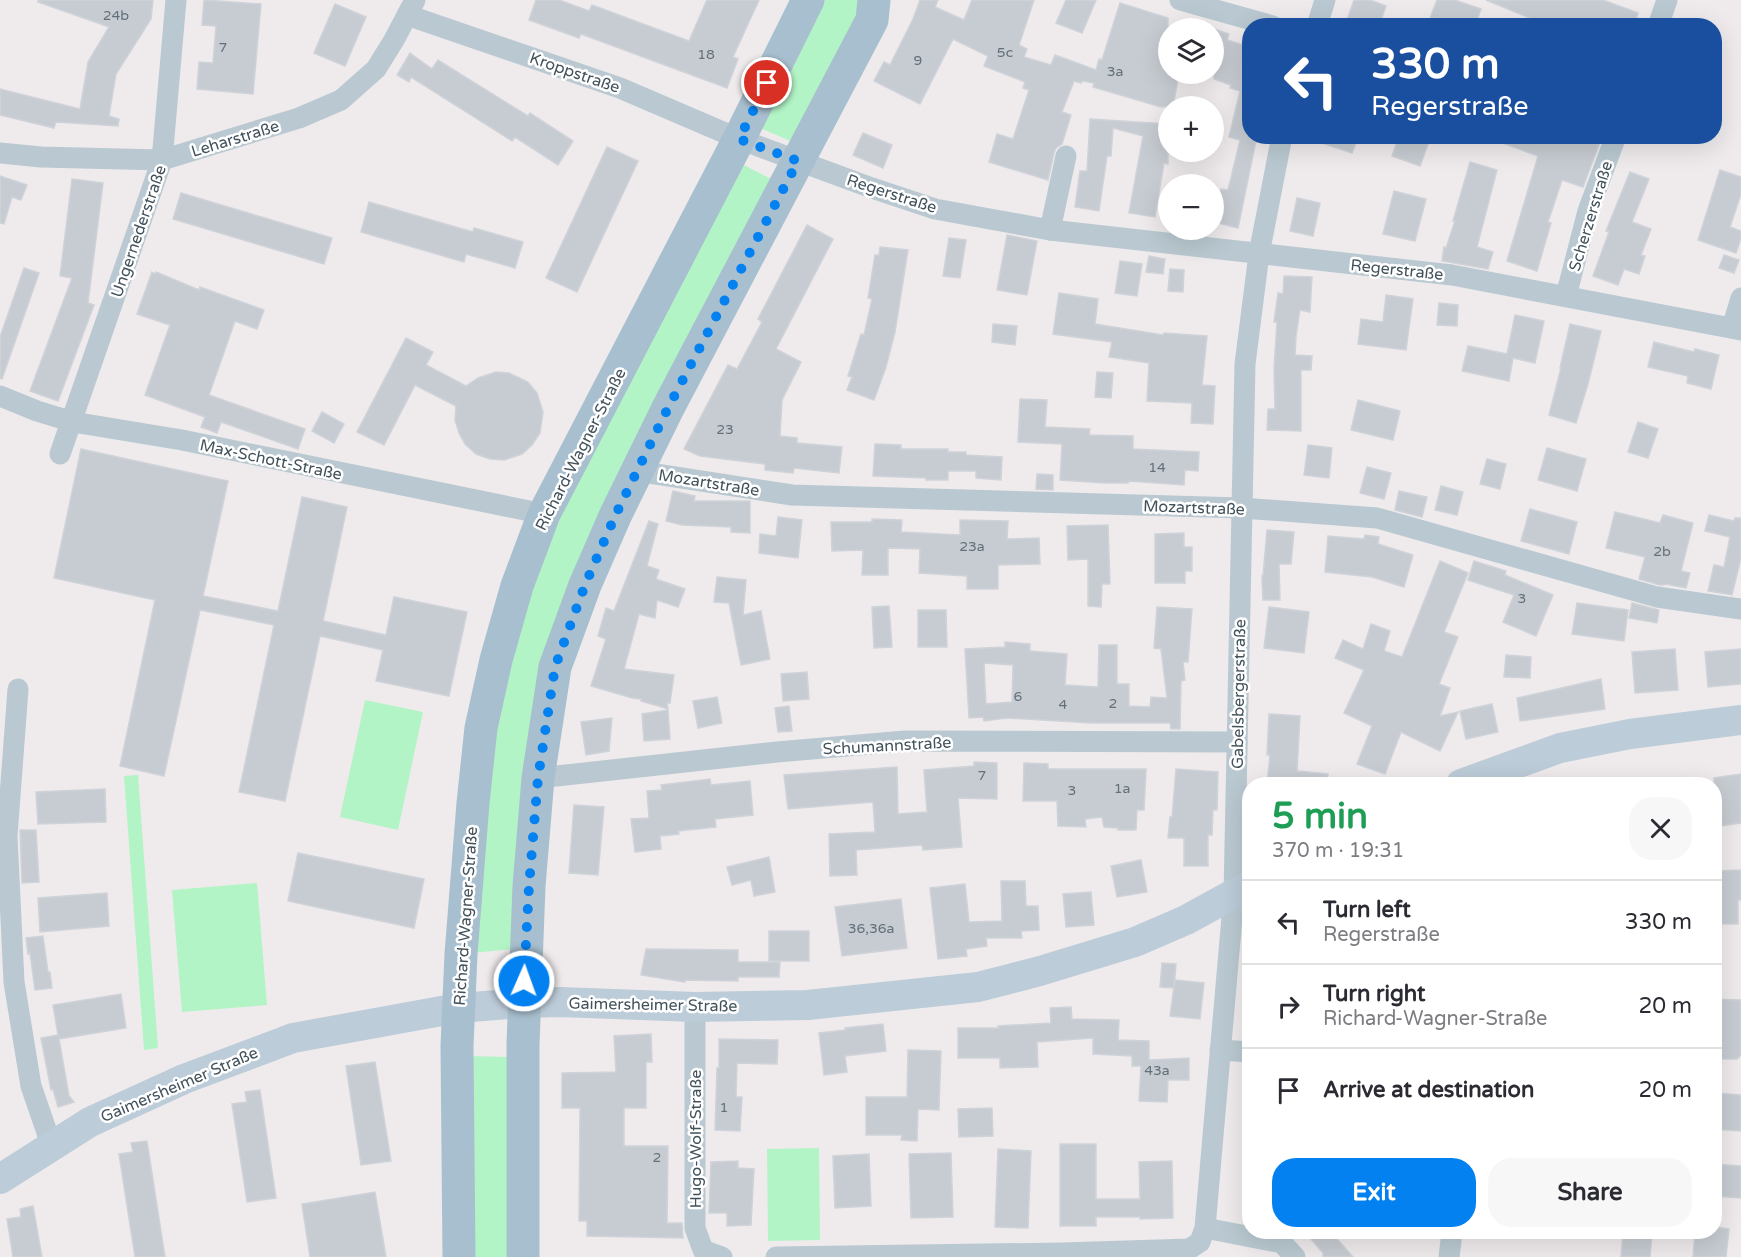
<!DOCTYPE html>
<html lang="en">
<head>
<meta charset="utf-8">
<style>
  :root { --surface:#fff; --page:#f7f7f7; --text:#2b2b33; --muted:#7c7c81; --line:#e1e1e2; --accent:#0381f1 }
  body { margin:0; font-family:"Varela Round",sans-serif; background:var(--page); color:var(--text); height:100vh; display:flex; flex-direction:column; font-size:22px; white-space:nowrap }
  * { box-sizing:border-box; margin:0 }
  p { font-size:20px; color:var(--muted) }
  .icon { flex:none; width:33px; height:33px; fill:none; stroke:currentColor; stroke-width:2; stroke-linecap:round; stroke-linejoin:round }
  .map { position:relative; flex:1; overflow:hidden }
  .drawer { position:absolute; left:1242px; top:777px; width:480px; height:462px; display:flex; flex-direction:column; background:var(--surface); border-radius:24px; box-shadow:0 6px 24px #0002 }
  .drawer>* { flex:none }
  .banner { position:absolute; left:1242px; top:18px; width:480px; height:126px; border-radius:24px; box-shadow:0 6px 24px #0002; background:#1a4fa0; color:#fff; overflow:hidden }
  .buttons { position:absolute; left:1158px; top:18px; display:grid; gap:12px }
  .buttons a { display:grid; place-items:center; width:66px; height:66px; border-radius:50%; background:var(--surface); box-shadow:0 6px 24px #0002; font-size:30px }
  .pin { position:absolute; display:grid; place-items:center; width:51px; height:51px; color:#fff; margin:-26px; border:3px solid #fff; border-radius:50%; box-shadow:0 2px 6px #0007 }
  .me { position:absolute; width:66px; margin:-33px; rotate:2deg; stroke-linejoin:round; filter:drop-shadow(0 0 4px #0008) }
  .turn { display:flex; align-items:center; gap:21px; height:126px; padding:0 30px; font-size:27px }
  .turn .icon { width:78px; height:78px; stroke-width:2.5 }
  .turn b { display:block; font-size:42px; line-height:51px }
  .round { display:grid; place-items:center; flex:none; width:63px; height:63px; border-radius:24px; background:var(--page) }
  .overview { display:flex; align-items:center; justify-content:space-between; height:102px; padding:0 30px }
  h1 { font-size:36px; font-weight:700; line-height:45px; color:#1e9e55 }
  .primary-button { display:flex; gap:12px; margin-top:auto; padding:12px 30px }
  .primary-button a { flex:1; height:69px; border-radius:24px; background:var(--accent); color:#fff; font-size:24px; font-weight:700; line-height:69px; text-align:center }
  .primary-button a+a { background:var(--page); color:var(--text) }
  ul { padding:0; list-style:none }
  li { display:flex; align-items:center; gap:18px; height:84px; padding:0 30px; border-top:2px solid var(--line) }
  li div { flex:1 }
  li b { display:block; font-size:22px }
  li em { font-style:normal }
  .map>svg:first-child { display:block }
  .green { fill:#b3f4c6 }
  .building { fill:#c7ccd2; stroke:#cfd3d9; stroke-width:1.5; fill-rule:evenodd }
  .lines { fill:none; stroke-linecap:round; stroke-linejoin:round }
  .street { stroke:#bac9d1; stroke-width:21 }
  .secondary { stroke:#bcccd8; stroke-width:30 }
  .primary { stroke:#a8bfcf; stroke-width:33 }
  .route { stroke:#0381f1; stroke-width:10; stroke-dasharray:0 18 }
  .labels { text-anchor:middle; stroke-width:5; stroke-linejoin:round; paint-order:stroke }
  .number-label { font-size:14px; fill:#637079 }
  .street-label { font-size:16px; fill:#42525b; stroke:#fff }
</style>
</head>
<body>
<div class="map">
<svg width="1741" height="1257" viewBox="0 0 1741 1257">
  <rect width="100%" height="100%" fill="#efebec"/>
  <g class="green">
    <polygon points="820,0 864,0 795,143 753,125"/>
    <polygon points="736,161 781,184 554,649 513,949 472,953 488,749 513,633 562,499"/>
    <polygon points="365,700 423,712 398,830 340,817"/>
    <polygon points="138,775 158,1048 144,1050 124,776"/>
    <polygon points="257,883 267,1005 182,1012 172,890"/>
    <polygon points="468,1056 514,1057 515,1257 470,1257"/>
    <polygon points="819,1148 820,1240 768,1241 767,1149"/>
  </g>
  <g class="building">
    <polygon points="38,0 153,0 151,19 116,74 109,116 119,119 118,126 56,122 54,128 0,115 0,89 80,109 88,62 109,27 38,2"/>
    <polygon points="204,0 261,4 253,94 197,89 199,62 213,63 216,26 202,25"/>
    <polygon points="536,0 559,0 589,11 592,5 689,41 707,0 759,0 733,57 738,59 727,88 581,34 579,38 529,20"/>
    <polygon points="920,0 938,0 935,7 964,20 972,0 1034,0 1019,45 1027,49 1024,57 1051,65 1055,55 1096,70 1099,59 1102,60 1120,3 1168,18 1168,74 1179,74 1173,106 1161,107 1093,87 1094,83 1082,81 1081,83 1074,81 1062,112 1071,115 1062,144 1056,148 1054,153 1048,180 989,162 997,134 1013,139 1029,90 1023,88 1025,82 984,66 988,56 953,39 920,104 874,81 884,62 890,65 913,19"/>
    <polygon points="1066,0 1096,0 1082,33 1056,23"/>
    <polygon points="1354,0 1370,0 1386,6 1379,26 1345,26"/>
    <polygon points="1437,0 1455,0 1481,9 1475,26 1427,26"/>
    <polygon points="1486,0 1603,0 1638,13 1634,26 1549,26"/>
    <polygon points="335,4 366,17 345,66 314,53"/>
    <polygon points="1214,29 1229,34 1227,40 1250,47 1250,136 1257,136 1238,228 1214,222 1221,189 1228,190 1240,140 1229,137 1240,91 1230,88 1231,85 1214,79"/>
    <polygon points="410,53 432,69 438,60 528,116 530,113 573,141 558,165 515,137 512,141 411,77 409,82 397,75"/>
    <polygon points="1090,119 1168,124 1168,164 1164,163 1155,217 1129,213 1143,136 1113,128 1111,156 1107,156 1099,211 1075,207 1080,171 1087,171"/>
    <polygon points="863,133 892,145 883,168 853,155"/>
    <polygon points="1310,136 1345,136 1357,140 1352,153 1310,139"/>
    <polygon points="1399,136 1431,136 1420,166 1392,156"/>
    <polygon points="1489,136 1572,136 1589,143 1590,139 1600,142 1583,187 1562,180 1548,222 1551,223 1537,271 1507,261 1538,156 1489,138"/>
    <polygon points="607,147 638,161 577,292 546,278"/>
    <polygon points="1470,162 1497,170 1477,247 1493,252 1488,269 1442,261 1444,247 1446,248 1455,221 1453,221"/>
    <polygon points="1720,170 1741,177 1741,194 1730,227 1741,231 1741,238 1736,253 1698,240"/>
    <polygon points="1630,172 1649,179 1632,222 1651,229 1641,255 1645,256 1639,274 1624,269 1618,285 1593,276 1609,232 1606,231"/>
    <polygon points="0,176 27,185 21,200 12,197 4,224 0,223"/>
    <polygon points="72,179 103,183 88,303 94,305 58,401 30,391 72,278 60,276"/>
    <polygon points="1394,191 1426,199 1415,241 1383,234"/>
    <polygon points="181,193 332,238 324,264 173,219"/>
    <polygon points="1297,198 1320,203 1313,236 1290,231"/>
    <polygon points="369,202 473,232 474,228 523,242 515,268 466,254 464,262 361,232"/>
    <polygon points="807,225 833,239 776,349 801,362 782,400 780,436 797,438 797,443 842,447 839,473 794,468 793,473 765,470 765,464 700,456 684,449 728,365 737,369 762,322 758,319"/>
    <polygon points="1007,235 1037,241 1027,295 997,290"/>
    <polygon points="949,238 966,240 960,278 943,276"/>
    <polygon points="880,247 908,250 895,332 886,367 874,400 847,390 852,377 848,376 861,334 864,335 872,299 868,298 875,255 879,255"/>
    <polygon points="1724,255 1739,260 1734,273 1719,268"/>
    <polygon points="1149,256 1165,259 1163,274 1146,272"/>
    <polygon points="1120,261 1142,264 1137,296 1115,293"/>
    <polygon points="24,268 39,273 2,379 0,378 0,337"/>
    <polygon points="1170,269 1184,270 1183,292 1168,291"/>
    <polygon points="152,272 155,274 156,272 199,290 200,287 264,310 257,329 235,321 209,395 305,429 298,449 221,422 217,433 201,427 205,417 145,395 170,325 137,314"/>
    <polygon points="1284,276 1312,277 1310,312 1300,310 1296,336 1295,355 1312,356 1311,370 1301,370 1301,431 1267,430 1268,409 1275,409 1274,369 1277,322 1274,322 1278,293 1283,294"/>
    <polygon points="1059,293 1098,299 1095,324 1163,335 1164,333 1207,336 1202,385 1215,386 1213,424 1191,423 1192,403 1147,401 1149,363 1109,357 1112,342 1053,334"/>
    <polygon points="1386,295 1413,299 1406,350 1358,344 1361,319 1383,322"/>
    <polygon points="1439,303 1458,305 1457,326 1437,325"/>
    <polygon points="1515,315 1544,321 1535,363 1513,358 1509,381 1462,371 1468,346 1507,354"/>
    <polygon points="993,324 1017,326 1015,345 992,342"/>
    <polygon points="1570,324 1601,331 1588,384 1576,423 1549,415 1561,368 1560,368"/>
    <polygon points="406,338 433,352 426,365 466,386 478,378 496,372 509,373 528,382 537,393 543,412 540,433 532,445 522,454 504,460 490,459 476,454 465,444 459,433 455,420 456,406 415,385 384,445 357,432"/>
    <polygon points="1654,342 1694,352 1695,349 1719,355 1711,389 1687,383 1688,376 1648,367"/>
    <polygon points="1097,372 1113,373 1111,398 1095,397"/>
    <polygon points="1020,399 1047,400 1045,427 1090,429 1089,435 1133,436 1133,449 1199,452 1198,471 1185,470 1184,485 1128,481 1128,483 1104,483 1060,480 1062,444 1018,442"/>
    <polygon points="1358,400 1400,411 1393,440 1351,430"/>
    <polygon points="322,412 344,424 334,443 312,431"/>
    <polygon points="1638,422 1658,429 1648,458 1628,452"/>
    <polygon points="875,444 901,445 901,449 948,449 948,452 966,452 966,455 1002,457 1001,480 976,478 976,471 948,471 948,480 926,480 926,478 873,476"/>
    <polygon points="1308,445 1332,448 1329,478 1304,475"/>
    <polygon points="1547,448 1586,459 1577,491 1538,480"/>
    <polygon points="81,449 228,481 203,596 278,611 302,497 347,507 323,621 386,635 394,597 467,612 449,696 376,681 383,650 320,636 285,801 239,792 274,625 200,610 164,776 120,766 155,600 54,578"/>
    <polygon points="1487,459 1506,464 1500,489 1480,484"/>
    <polygon points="1367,467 1391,473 1384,499 1360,493"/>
    <polygon points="1037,474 1053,475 1053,490 1036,489"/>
    <polygon points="1441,486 1463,492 1457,515 1435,510"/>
    <polygon points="673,491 695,496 694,501 750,501 750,533 731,532 731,527 682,525 666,521"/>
    <polygon points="1399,491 1427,497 1422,517 1395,510"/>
    <polygon points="1530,509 1577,522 1569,554 1521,541"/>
    <polygon points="1615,512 1660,523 1663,515 1693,523 1681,571 1690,573 1686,588 1665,584 1664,585 1660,585 1639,579 1645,557 1606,548"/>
    <polygon points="1709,515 1734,521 1735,518 1741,518 1741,558 1732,595 1708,591 1714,565 1724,567 1730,537 1705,531"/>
    <polygon points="778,517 802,520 798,558 759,553 760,534 776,536"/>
    <polygon points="872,519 902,520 901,532 960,535 960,520 1008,521 1007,539 1039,538 1040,564 998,565 998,589 967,589 967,576 919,573 920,549 888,548 888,575 862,575 863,550 832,551 831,522 872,522"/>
    <polygon points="649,521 658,524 647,566 659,570 656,579 685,589 678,607 657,600 655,618 639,614 624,669 674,675 670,703 667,703 668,709 641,701 641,699 632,698 591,686 606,639 598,636 606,608 614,611"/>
    <polygon points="1108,525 1110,584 1102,584 1101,607 1088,606 1088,559 1068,560 1067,526"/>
    <polygon points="1267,530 1294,532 1291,564 1279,564 1280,600 1263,600 1262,576 1263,576"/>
    <polygon points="1184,533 1184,547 1192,547 1192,571 1185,571 1185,583 1155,583 1155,534"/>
    <polygon points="1365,535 1379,537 1378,544 1413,555 1404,587 1372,577 1325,572 1328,536 1364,539"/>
    <polygon points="1440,561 1468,573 1444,632 1458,637 1439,684 1450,688 1440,716 1458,712 1440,751 1401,732 1385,774 1357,764 1372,726 1344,713 1364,670 1335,658 1343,640 1363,649 1371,624 1390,631 1384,651 1402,657"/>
    <polygon points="1474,561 1506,571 1505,575 1553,595 1536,636 1503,622 1514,595 1468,580"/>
    <polygon points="717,577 746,580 743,615 761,611 770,659 741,665 729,603 714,602"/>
    <polygon points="1577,603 1628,610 1624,641 1572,634"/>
    <polygon points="1632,603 1659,610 1657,623 1629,618"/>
    <polygon points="889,606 892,647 874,648 872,607"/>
    <path d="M1157,607l35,2 -4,53h-5l2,18 -4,1 -1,48h-9l-1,-6h-78l-85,-5 -23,3 -1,-4 -14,1 -4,-69 40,-2v-5l25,2v7l37,3 -2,31 33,2 1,-42h18v39h12v22l21,1 1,-10 16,1 -6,-49 -7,-1zM984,663l29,2 -1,37 -26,2z"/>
    <polygon points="1269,607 1309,612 1304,653 1264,648"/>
    <polygon points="918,610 946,610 947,647 918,647"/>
    <polygon points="1675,649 1678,690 1635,693 1632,652"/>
    <polygon points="1741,649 1741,684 1708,687 1705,652"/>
    <polygon points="1506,655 1531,657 1530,678 1504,677"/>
    <polygon points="807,672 809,699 783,701 781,674"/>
    <polygon points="1601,679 1605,709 1520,721 1517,698"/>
    <polygon points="717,697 722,723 698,728 693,701"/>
    <polygon points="1492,704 1498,732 1466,739 1460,711"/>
    <polygon points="789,706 792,731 778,732 775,708"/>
    <polygon points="668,710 670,739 644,741 642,714"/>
    <polygon points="1269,714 1300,716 1297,771 1328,774 1327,784 1267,784 1270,755 1267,755"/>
    <polygon points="612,718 609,751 586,755 581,722"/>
    <polygon points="974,762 997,763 997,799 958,798 962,847 923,850 922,845 856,850 857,875 830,876 829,834 875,832 873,802 788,809 784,775 897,767 898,814 927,812 924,770 974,766"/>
    <polygon points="1024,763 1048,764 1048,769 1146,769 1144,810 1137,810 1136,830 1118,830 1118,828 1104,827 1102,817 1085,819 1086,827 1058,826 1057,801 1023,801"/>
    <polygon points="1176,769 1218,772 1217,810 1213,810 1212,835 1208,835 1208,866 1184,866 1184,838 1168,838 1170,817 1172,817"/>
    <polygon points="1741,774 1741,823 1714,827 1714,778"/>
    <polygon points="710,779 711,785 750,781 753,815 715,819 716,827 678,831 679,834 660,836 661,849 635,852 631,819 649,818 647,791 662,790 661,785"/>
    <polygon points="105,789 106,822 38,824 36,792"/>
    <polygon points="574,805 604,807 598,875 569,873"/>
    <polygon points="20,830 36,830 39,882 22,883"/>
    <polygon points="298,853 424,879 414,928 288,901"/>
    <polygon points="769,857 775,892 754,896 751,880 732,885 727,867"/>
    <polygon points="1141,860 1147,892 1117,897 1111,866"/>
    <polygon points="1741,870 1741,900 1738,900 1738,924 1714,924 1714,871"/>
    <polygon points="1001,881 1025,881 1026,906 1038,906 1039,930 1021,931 1022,938 986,938 987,946 966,949 967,956 938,959 930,888 965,884 969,922 1002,921"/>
    <polygon points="1091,892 1094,925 1066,927 1063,894"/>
    <polygon points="107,893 109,926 40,932 38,898"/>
    <polygon points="901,899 907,948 842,956 835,907"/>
    <rect x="769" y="931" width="40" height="30"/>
    <polygon points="43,936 48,972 50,972 52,988 35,990 30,953 28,954 26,938"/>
    <polygon points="646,949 738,950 738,962 780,962 779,977 738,977 738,981 685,980 685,982 641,975"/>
    <polygon points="1162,963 1176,964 1174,988 1160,987"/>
    <polygon points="1175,980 1204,983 1200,1019 1170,1016"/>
    <polygon points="121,994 126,1028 59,1039 69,1096 74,1102 58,1107 53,1089 51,1090 41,1038 58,1035 53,1005"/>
    <polygon points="1714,999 1741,1000 1741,1055 1737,1059 1714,1059"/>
    <polygon points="1071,1007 1072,1019 1119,1020 1118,1040 1149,1041 1149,1060 1189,1058 1189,1080 1168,1080 1167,1102 1139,1101 1141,1066 1132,1066 1132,1056 1093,1054 1093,1038 1037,1042 1038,1067 1000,1068 1000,1058 958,1058 958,1028 999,1028 998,1026 1051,1023 1050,1008"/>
    <polygon points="883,1024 886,1051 845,1056 847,1072 824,1075 819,1033 846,1030 845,1028"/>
    <polygon points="651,1034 652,1062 646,1062 646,1108 624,1108 624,1146 668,1146 667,1223 682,1223 683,1238 587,1236 587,1221 579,1221 580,1108 562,1108 562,1073 616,1072 614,1036"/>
    <polygon points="719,1039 778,1040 777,1064 737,1063 736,1097 742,1097 740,1131 715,1130 717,1068 719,1068"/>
    <polygon points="908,1050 941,1051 939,1110 918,1109 917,1141 901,1140 902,1135 866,1135 866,1097 907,1097"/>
    <polygon points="375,1062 391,1161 361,1165 346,1066"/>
    <polygon points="260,1090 276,1198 247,1202 232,1104 247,1102 245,1092"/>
    <polygon points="1714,1093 1741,1095 1741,1131 1714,1129"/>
    <polygon points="992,1108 993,1136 959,1137 958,1109"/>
    <polygon points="147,1141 165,1257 135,1257 119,1154 133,1152 131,1143"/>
    <polygon points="1060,1144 1096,1144 1096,1199 1140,1199 1139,1162 1172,1161 1173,1218 1140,1219 1140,1217 1096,1217 1096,1226 1060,1226"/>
    <polygon points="998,1149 1031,1151 1028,1228 995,1227"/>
    <polygon points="951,1153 953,1217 911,1218 909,1154"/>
    <polygon points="869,1154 871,1206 835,1208 833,1156"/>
    <polygon points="738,1161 738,1168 754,1169 751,1225 727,1226 727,1213 709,1213 711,1162"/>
    <polygon points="1714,1164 1741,1166 1741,1198 1714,1196"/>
    <polygon points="375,1192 386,1257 310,1257 302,1204"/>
    <polygon points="33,1206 42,1257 13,1257 7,1219 21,1217 20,1209"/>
    <polygon points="1714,1227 1729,1229 1726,1257 1693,1257 1695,1232 1714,1232"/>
    <polygon points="1305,1232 1331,1232 1353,1257 1323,1257 1323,1253"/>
    <polygon points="1623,1232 1652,1234 1650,1257 1621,1257"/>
  </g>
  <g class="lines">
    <g class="street">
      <polyline points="1180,0 1273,26"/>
      <polyline points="407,15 620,88 739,139 872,188 935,209 1050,230 1452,275 1741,330"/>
      <polyline points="1317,26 1325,0"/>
      <polyline points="1658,26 1667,0"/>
      <polyline points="0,153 41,157 162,160 299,118 341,100 376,69 394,40 415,0"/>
      <polyline points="1050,230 1066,156"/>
      <polyline points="1566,296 1588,211 1616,136"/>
      <polyline points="1732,328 1741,298"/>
      <polyline points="0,396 37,411 73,422 182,440 544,514"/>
      <polyline points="60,454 162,160 176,0"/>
      <polyline points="636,471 792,495 1242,508 1377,518 1657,597 1741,609"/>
      <polyline points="18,689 7,836 14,982 31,1086 52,1147"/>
      <polyline points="538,778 777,752 905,741 1237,742"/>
      <polyline points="695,1007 695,1228 703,1250 722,1257"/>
      <polyline points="1220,1050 1250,1052"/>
      <polyline points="1205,1228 1282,1243 1295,1257"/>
      <polyline points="776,1257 1062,1253 1189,1249 1200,1242 1205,1228 1234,894 1245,364 1259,254 1282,136"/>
      <polyline points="1449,1257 1452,1232"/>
    </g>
    <g class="secondary">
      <polyline points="1461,784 1560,748 1630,734 1741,720"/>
      <polyline points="0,1179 90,1122 184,1079 293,1038 458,1008 524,1003 560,1002 695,1007 808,1005 978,987 1040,971 1135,942 1186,920 1250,885"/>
    </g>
    <g class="primary">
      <polyline points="459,1257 457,1046 461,954 473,803 481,728 496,660 517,586 544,514 739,139 808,0"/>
      <polyline points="523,1257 523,1044 529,886 538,778 555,667 585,585 616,514 668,408 872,20 874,0"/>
    </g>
  </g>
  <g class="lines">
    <polyline class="route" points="524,981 529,886 538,778 555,667 585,585 616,514 668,408 798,161 739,139 767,83"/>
  </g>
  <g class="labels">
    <g class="number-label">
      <text x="116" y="20">24b</text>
      <text x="223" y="52">7</text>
      <text x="1005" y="57">5c</text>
      <text x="706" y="59">18</text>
      <text x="918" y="65">9</text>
      <text x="1115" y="76">3a</text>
      <text x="725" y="434">23</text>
      <text x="1157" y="472">14</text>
      <text x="972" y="551">23a</text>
      <text x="1662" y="556">2b</text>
      <text x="1522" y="603">3</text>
      <text x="1018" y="701">6</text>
      <text x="1113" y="708">2</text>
      <text x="1063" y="709">4</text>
      <text x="982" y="780">7</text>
      <text x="1122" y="793">1a</text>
      <text x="1072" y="795">3</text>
      <text x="871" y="933">36,36a</text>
      <text x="1157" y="1075">43a</text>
      <text x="724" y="1112">1</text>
      <text x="657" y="1162">2</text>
    </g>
    <g class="street-label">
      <text transform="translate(575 72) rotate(19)" y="6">Kroppstraße</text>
      <text transform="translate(235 138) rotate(-17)" y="6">Leharstraße</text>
      <text transform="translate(892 193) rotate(18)" y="6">Regerstraße</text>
      <text transform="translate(1590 216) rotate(-73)" y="6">Scherzerstraße</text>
      <text transform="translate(138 231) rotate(-71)" y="6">Ungernederstraße</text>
      <text transform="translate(1397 269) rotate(6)" y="6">Regerstraße</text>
      <text transform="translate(580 449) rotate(-63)" y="6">Richard-Wagner-Straße</text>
      <text transform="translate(271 459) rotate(12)" y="6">Max-Schott-Straße</text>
      <text transform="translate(709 482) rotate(9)" y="6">Mozartstraße</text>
      <text transform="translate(1194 507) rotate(2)" y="6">Mozartstraße</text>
      <text transform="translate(1238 694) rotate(-89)" y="6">Gabelsbergerstraße</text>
      <text transform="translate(887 745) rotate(-3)" y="6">Schumannstraße</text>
      <text transform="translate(465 916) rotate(-86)" y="6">Richard-Wagner-Straße</text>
      <text transform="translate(653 1004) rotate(1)" y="6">Gaimersheimer Straße</text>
      <text transform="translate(179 1084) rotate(-23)" y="6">Gaimersheimer Straße</text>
      <text transform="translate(695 1139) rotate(-90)" y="6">Hugo-Wolf-Straße</text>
    </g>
  </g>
</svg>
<div class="buttons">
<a><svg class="icon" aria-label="layers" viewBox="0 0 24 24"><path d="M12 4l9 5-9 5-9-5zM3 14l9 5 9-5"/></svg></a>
<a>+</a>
<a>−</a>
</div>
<div class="pin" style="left:767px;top:83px;background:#d93025"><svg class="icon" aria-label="arrive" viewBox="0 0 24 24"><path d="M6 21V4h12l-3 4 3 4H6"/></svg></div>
<svg class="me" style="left:524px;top:981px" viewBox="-20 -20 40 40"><circle r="17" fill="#0381f1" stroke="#fff" stroke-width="3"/><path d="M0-11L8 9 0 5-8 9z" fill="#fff"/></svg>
<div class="banner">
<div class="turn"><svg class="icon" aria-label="left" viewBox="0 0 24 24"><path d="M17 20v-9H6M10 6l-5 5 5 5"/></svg><div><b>330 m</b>Regerstraße</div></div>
</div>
<section class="drawer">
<div class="overview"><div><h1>5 min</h1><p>370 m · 19:31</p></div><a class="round"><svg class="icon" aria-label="close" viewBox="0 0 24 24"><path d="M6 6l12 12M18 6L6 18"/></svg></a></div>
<ul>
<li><svg class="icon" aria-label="left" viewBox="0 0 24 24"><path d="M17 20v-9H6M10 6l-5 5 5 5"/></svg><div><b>Turn left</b><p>Regerstraße</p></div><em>330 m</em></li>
<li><svg class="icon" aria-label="right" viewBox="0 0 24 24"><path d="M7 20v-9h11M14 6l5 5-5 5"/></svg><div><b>Turn right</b><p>Richard-Wagner-Straße</p></div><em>20 m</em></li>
<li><svg class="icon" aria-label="arrive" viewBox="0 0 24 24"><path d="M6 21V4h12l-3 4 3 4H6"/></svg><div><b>Arrive at destination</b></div><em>20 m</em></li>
</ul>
<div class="primary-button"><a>Exit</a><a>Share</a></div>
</section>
</div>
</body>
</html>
